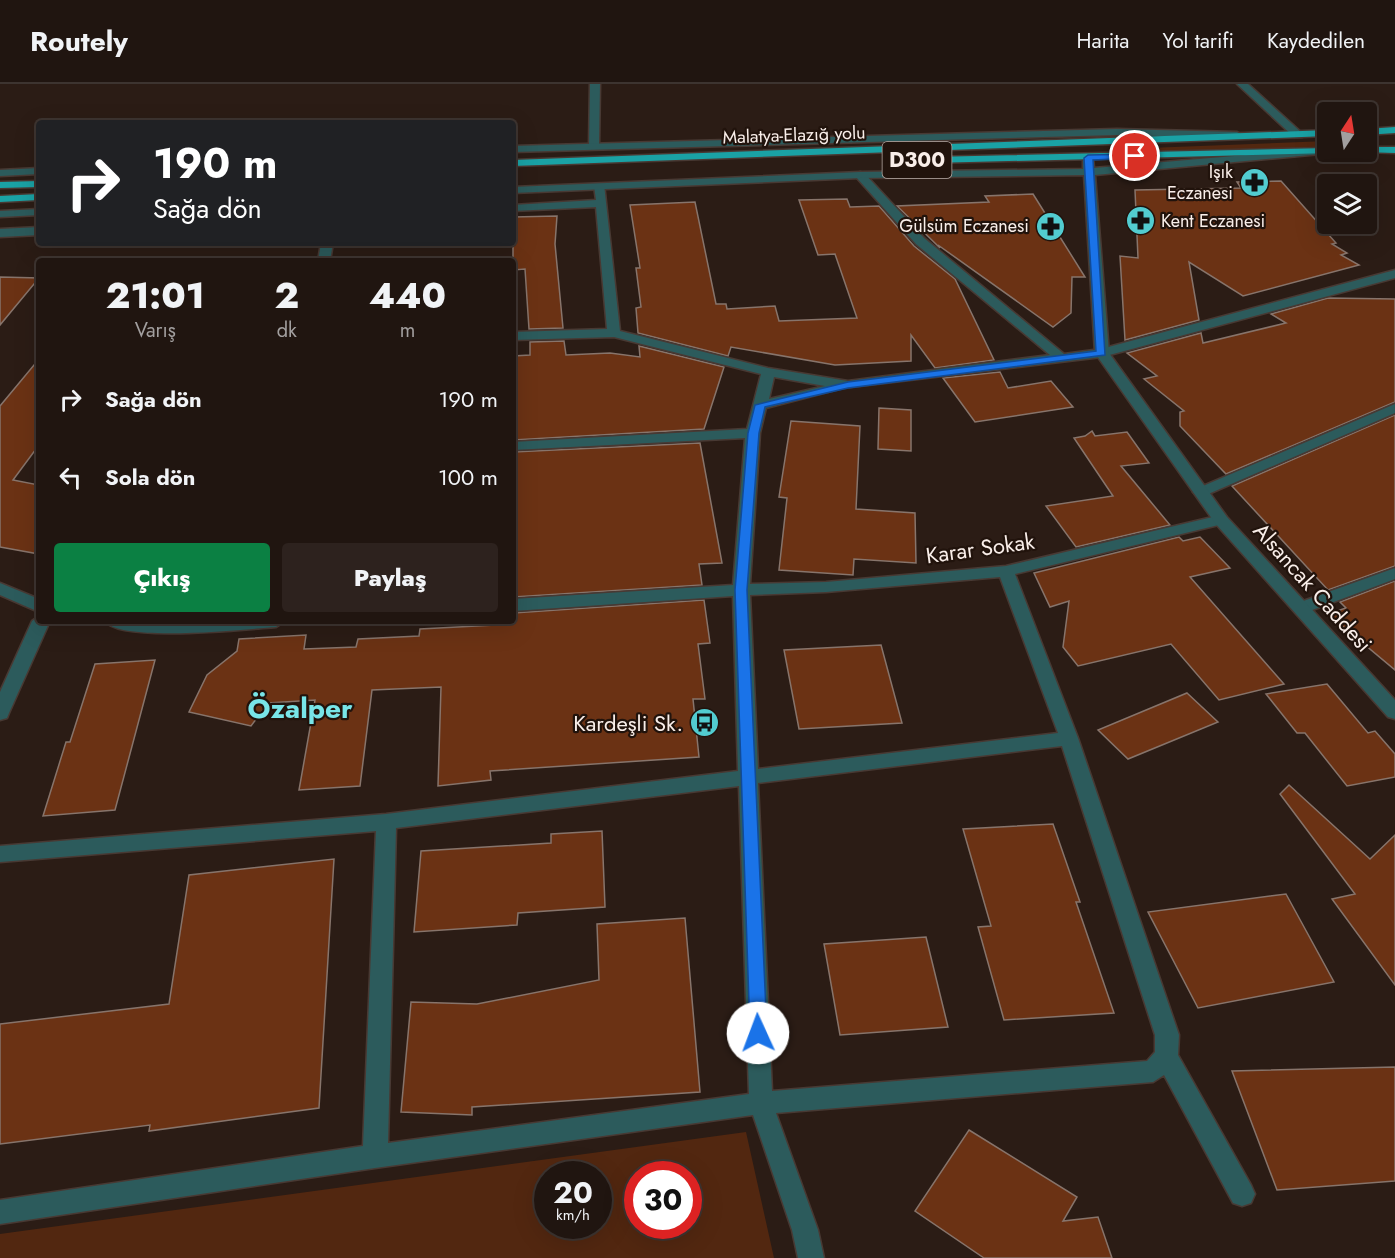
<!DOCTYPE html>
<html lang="tr">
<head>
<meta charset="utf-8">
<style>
  :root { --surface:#201510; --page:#2d221e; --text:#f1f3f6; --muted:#a29f9f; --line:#3d3430; --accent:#0b8043 }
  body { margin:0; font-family:Jost,sans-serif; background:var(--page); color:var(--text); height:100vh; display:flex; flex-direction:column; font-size:22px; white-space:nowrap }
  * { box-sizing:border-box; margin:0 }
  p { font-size:20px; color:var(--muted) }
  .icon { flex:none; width:33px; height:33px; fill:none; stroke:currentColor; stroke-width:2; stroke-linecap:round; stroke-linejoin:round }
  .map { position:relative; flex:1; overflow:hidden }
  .details { position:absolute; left:36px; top:174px; width:480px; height:366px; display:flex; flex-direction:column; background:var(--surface); border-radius:6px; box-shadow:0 6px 24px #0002,0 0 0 2px var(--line) }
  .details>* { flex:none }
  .hud { position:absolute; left:36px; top:36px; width:480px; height:126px; border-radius:6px; box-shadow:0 6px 24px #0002,0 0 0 2px var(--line); background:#202124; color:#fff; overflow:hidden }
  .needle { width:39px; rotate:12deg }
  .buttons { position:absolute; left:1317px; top:18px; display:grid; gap:12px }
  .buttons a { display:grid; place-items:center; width:60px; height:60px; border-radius:6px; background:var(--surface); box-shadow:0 6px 24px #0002,0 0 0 2px var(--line); font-size:30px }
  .speed { position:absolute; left:534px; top:1077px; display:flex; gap:12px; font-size:30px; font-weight:700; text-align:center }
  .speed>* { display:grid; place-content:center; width:78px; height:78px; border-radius:50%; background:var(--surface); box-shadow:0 6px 24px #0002,0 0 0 2px var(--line); line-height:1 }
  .speed small { font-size:15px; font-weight:400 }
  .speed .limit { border:9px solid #d22; background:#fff; color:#111 }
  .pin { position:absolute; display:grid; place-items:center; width:51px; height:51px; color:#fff; margin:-26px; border:3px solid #fff; border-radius:50%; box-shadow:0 2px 6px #0007 }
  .me { position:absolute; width:66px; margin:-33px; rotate:358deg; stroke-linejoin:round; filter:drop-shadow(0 0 4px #0008) }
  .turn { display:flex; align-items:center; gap:21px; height:126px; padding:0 18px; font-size:27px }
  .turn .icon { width:78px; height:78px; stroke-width:2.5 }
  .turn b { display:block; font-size:42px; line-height:51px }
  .eta { display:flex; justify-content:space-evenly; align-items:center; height:102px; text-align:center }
  .eta b { font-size:36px; font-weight:800; line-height:42px }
  .primary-button { display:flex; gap:12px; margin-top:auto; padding:12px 18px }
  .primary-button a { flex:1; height:69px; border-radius:6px; background:var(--accent); color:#fff; font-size:24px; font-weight:800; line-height:69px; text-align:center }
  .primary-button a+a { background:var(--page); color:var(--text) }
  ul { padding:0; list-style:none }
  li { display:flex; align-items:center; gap:18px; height:78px; padding:0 18px }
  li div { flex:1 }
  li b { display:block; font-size:22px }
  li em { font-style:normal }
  header { display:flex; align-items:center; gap:36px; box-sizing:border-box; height:84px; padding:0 30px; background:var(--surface); border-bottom:2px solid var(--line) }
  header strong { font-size:28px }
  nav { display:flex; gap:33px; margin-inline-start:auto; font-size:21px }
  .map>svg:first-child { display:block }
  .green { fill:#522710; fill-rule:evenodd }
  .building { fill:#6b3214; stroke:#87746b; stroke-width:1.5 }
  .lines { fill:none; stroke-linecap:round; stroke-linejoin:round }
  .minor-casing { stroke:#483933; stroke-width:3 }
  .tertiary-casing { stroke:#483933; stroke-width:3 }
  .trunk-casing { stroke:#483933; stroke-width:3 }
  .minor { fill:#2c5b5c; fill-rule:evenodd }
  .tertiary { fill:#2c5b5c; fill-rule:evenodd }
  .trunk { fill:#1aa2a5; fill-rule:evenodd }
  .route { fill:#1a73e8; stroke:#114b97; stroke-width:1.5 }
  .labels { text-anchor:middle; stroke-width:4.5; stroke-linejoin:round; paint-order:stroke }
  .far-street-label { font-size:18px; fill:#f9eee9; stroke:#21130c }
  .far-poi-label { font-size:18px; fill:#f9eee9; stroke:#21130c; text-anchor:end }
  .shield { fill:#21130c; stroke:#b8aca7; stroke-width:1.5 }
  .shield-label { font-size:21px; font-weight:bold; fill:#f9eee9 }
  .street-label { font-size:22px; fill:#f9eee9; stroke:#21130c }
  .poi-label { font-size:22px; fill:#f9eee9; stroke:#21130c; text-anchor:end }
  .district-label { font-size:28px; font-weight:bold; fill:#78e5e8; stroke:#21130c }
</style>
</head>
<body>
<header>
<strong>Routely</strong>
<nav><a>Harita</a><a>Yol tarifi</a><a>Kaydedilen</a></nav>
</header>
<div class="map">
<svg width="1395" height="1174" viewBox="0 0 1395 1174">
  <rect width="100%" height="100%" fill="#2b1c15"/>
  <g class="green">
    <polygon points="1328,57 1327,63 1127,70 1122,65"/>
    <path d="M746,1048l28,126h-774v-24zM548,1090h50v52h-50zM638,1090h50v52h-50z"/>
  </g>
  <g class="building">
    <polygon points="1281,97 1336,159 1332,160 1347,169 1341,171 1359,181 1243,212 1189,178 1199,236 1125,256 1120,172 1138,174 1135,106 1241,104 1237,98"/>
    <polygon points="1033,110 1085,193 1072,193 1071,229 1053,243 938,161 940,164 897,122 989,118 985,112"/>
    <polygon points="847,115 850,123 879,122 914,162 955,195 994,276 935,284 911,251 911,277 835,281 731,263 728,272 638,249 636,224 641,223 636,184 640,184 630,121 695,118 716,220 726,220 727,225 775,222 779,237 857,234 835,170 818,171 799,116"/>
    <polygon points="557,132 555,160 563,244 529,245 525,185 513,186 513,133"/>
    <polygon points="0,193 39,194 0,241"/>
    <polygon points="1328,214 1395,215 1395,318 1226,390 1180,342 1180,328 1184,327 1144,295 1157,292 1127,269 1201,249 1203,259 1286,239 1271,230"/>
    <polygon points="564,257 566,271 610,269 640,273 639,262 724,283 704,345 513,356 513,272 530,271 530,258"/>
    <polygon points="39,275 39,361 13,396 39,401 39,470 0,463 0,322"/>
    <polygon points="1000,288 1008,304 1051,297 1073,323 975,338 943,294"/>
    <polygon points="879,324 911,326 911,367 878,365"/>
    <polygon points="1395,331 1395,482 1328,506 1232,402"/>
    <polygon points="791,337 860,342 856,425 915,429 916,479 854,475 853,491 779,486 787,414 779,413"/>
    <polygon points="1092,347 1095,352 1127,348 1149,379 1121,382 1170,441 1076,463 1046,422 1113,412 1074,354 1085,352"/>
    <polygon points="700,359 722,479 699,480 702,501 513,513 513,368"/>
    <polygon points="1179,453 1183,457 1200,453 1230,484 1190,493 1284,600 1219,616 1171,560 1078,582 1063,563 1069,517 1050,523 1034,489"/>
    <polygon points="1395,497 1395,586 1328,530 1346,524 1340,518"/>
    <polygon points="704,516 710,559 698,560 705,615 693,615 699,673 490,687 491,696 438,702 441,603 372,606 360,702 299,706 315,616 268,619 251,642 189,628 207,591 237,567 239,555 306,551 304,565 356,563 358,555 419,552 420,545 513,540 513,529"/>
    <polygon points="881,561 902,639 799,645 784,566"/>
    <polygon points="155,576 115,726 43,732 66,658 70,658 95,580"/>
    <polygon points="1327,600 1368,649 1375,647 1395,670 1395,693 1347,702 1305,649 1297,649 1266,610"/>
    <polygon points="1187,609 1218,638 1128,675 1098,646"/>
    <polygon points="1289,701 1370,775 1395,751 1395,901 1332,815 1355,810 1280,710"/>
    <polygon points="1053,740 1080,818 1076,818 1114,929 1004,936 978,843 991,842 963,745"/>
    <polygon points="602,747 605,823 518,829 517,841 414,848 421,767 551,759 551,750"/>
    <polygon points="334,775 319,1024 149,1047 150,1041 0,1060 0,940 169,920 189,791"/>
    <polygon points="1286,810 1334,898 1198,924 1148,828"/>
    <polygon points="685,834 700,1008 472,1023 472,1031 401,1028 411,918 477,920 599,896 597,840"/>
    <polygon points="926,853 948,943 840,951 824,860"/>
    <polygon points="1395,983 1395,1097 1277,1106 1232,987"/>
    <polygon points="969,1046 1077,1113 1063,1137 1098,1133 1112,1174 984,1174 915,1127"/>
  </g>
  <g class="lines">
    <defs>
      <g id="minor">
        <polygon points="590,0 600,0 599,62 594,65 589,62"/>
        <polygon points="1237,0 1248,0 1302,49 1302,53 1294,53"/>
        <path d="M860,88l4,1 60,65 140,116 37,-5 294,-79v8l-293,79 -259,31 -77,20 -6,25 -10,151 76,-2 180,-16 215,-51 8,5 -2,3 -212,51 63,164 101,297 -1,20 73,130 4,9 -4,9 -9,3 -9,-3 -69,-128 -11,7 -377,31 42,117 6,28h-26l-6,-28 -39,-115 -378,53 -375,56v-24l363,-54 13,-315 -376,31v-16l386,-32 352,-43 -5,-175 -220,15v-12l220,-14 12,-147 -232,12v-8l234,-13 14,-55 -147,-37 -101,3v-8l94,-3 -11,-122 -83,4v-6l83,-5 -2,-14 10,-2 16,147 148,37 80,13 202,-26 -134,-111 -60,-67 -2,-2zM774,293l51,9 -56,13zM1000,493l58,156 -300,36 -8,-174 76,-3zM1062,662l93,289v17l-8,9 -375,30 -14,-308zM739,702l10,308 -361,49 8,-315z"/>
        <polygon points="39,143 39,151 0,153 0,145"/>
        <polygon points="321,159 333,159 330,177 318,177"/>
        <polygon points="1395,320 1395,329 1206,411 1201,413 1193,408 1196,405"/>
        <polygon points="1395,484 1395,495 1307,528 1295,528 1292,524 1295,520"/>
        <polygon points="0,499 39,515 39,528 0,511"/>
        <polygon points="39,532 39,537 50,537 9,629 7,634 0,636 0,608 32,537"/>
        <path d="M105,537l54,2 126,-2 -9,6c-28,2 -157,16 -171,-6z"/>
      </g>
      <g id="tertiary">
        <polygon points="1117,45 1237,48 1242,51 1237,54 1117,51 513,68 513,62"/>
        <polygon points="1317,65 1322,68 1321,70 1095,91 1109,269 1227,433 1395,616 1395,635 1388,633 1215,439 1095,269 1084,91 860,94 513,109 513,103 860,88 1083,85 1083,75 1088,72 1093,75 1094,84"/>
        <polygon points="39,84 39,90 0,92 0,86"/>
        <polygon points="39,125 39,131 0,133 0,127"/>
      </g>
      <g id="trunk">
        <polygon points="1395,43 1395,49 1366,51 1366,45"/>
        <polygon points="1328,46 1328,52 513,82 513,76"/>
        <polygon points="1366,63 1395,63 1395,69 1362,68 1366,68"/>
        <polygon points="1328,64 1328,68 1333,68 1332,69 931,79 926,76 931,73"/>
        <polygon points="39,97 39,103 0,104 0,98"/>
        <polygon points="39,110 39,116 0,118 0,112"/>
      </g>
    </defs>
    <use href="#minor" class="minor-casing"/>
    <use href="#tertiary" class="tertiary-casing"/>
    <use href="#trunk" class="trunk-casing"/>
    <use href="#minor" class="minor"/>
    <use href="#tertiary" class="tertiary"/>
    <use href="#trunk" class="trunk"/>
  </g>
  <polygon class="route" points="1135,70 1138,74 1093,76 1105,271 848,304 765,323 759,349 747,506 767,949 764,955 758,957 752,955 750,949 735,506 748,349 755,321 848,298 1096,267 1084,74 1088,71"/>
  <defs>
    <symbol id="pharmacy-disc" viewBox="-11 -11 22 22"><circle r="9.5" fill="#52ccd0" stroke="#21130c"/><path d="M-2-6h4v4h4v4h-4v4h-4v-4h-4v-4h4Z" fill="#111"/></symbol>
    <symbol id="bus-disc" viewBox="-11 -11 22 22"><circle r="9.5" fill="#52ccd0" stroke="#21130c"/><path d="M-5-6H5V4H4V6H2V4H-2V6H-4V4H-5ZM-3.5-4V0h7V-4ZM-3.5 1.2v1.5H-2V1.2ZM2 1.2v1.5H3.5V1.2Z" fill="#111"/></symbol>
  </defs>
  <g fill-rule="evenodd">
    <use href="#pharmacy-disc" x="1238" y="82" width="33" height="33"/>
    <use href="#pharmacy-disc" x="1124" y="120" width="33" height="33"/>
    <use href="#pharmacy-disc" x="1034" y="126" width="33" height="33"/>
    <use href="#bus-disc" x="688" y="622" width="33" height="33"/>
  </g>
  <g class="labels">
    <g class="far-street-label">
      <text transform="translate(794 51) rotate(-2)" y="6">Malatya-Elazığ yolu</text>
    </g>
    <g class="far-poi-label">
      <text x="1233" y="94">Işık<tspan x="1233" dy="21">Eczanesi</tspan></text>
      <text x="1161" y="143" text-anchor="start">Kent Eczanesi</text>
      <text x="1029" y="148">Gülsüm Eczanesi</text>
    </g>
    <rect class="shield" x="882.5" y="58" width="69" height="36" rx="4.5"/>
    <g class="shield-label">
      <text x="917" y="83">D300</text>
    </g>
    <g class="street-label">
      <text transform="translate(980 464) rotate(-8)" y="8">Karar Sokak</text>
      <text transform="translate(1313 503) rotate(48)" y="8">Alsancak Caddesi</text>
    </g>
    <g class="poi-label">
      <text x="683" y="647">Kardeşli Sk.</text>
    </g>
    <g class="district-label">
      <text x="300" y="634">Özalper</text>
    </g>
  </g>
</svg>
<div class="buttons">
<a><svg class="needle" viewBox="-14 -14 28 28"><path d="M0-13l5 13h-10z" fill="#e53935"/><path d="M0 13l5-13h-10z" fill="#a29f9f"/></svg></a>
<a><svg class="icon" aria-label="layers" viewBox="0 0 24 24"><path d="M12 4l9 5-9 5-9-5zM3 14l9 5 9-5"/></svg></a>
</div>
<div class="speed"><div>20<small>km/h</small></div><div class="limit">30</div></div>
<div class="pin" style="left:1135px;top:72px;background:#d93025"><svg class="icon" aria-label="arrive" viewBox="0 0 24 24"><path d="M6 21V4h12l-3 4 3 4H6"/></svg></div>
<svg class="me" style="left:758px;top:949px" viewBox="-20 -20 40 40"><circle r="19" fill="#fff"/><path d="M0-13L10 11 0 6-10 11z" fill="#1a73e8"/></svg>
<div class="hud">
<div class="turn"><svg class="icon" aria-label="right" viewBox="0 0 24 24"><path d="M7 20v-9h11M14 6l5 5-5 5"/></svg><div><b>190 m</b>Sağa dön</div></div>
</div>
<section class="details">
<div class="eta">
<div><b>21:01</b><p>Varış</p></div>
<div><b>2</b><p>dk</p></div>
<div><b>440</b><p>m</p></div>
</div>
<ul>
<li><svg class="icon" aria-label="right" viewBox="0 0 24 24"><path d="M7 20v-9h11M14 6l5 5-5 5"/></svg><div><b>Sağa dön</b></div><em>190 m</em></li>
<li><svg class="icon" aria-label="left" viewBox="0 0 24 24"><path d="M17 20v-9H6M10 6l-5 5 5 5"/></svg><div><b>Sola dön</b></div><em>100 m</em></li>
</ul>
<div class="primary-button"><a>Çıkış</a><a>Paylaş</a></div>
</section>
</div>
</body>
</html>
